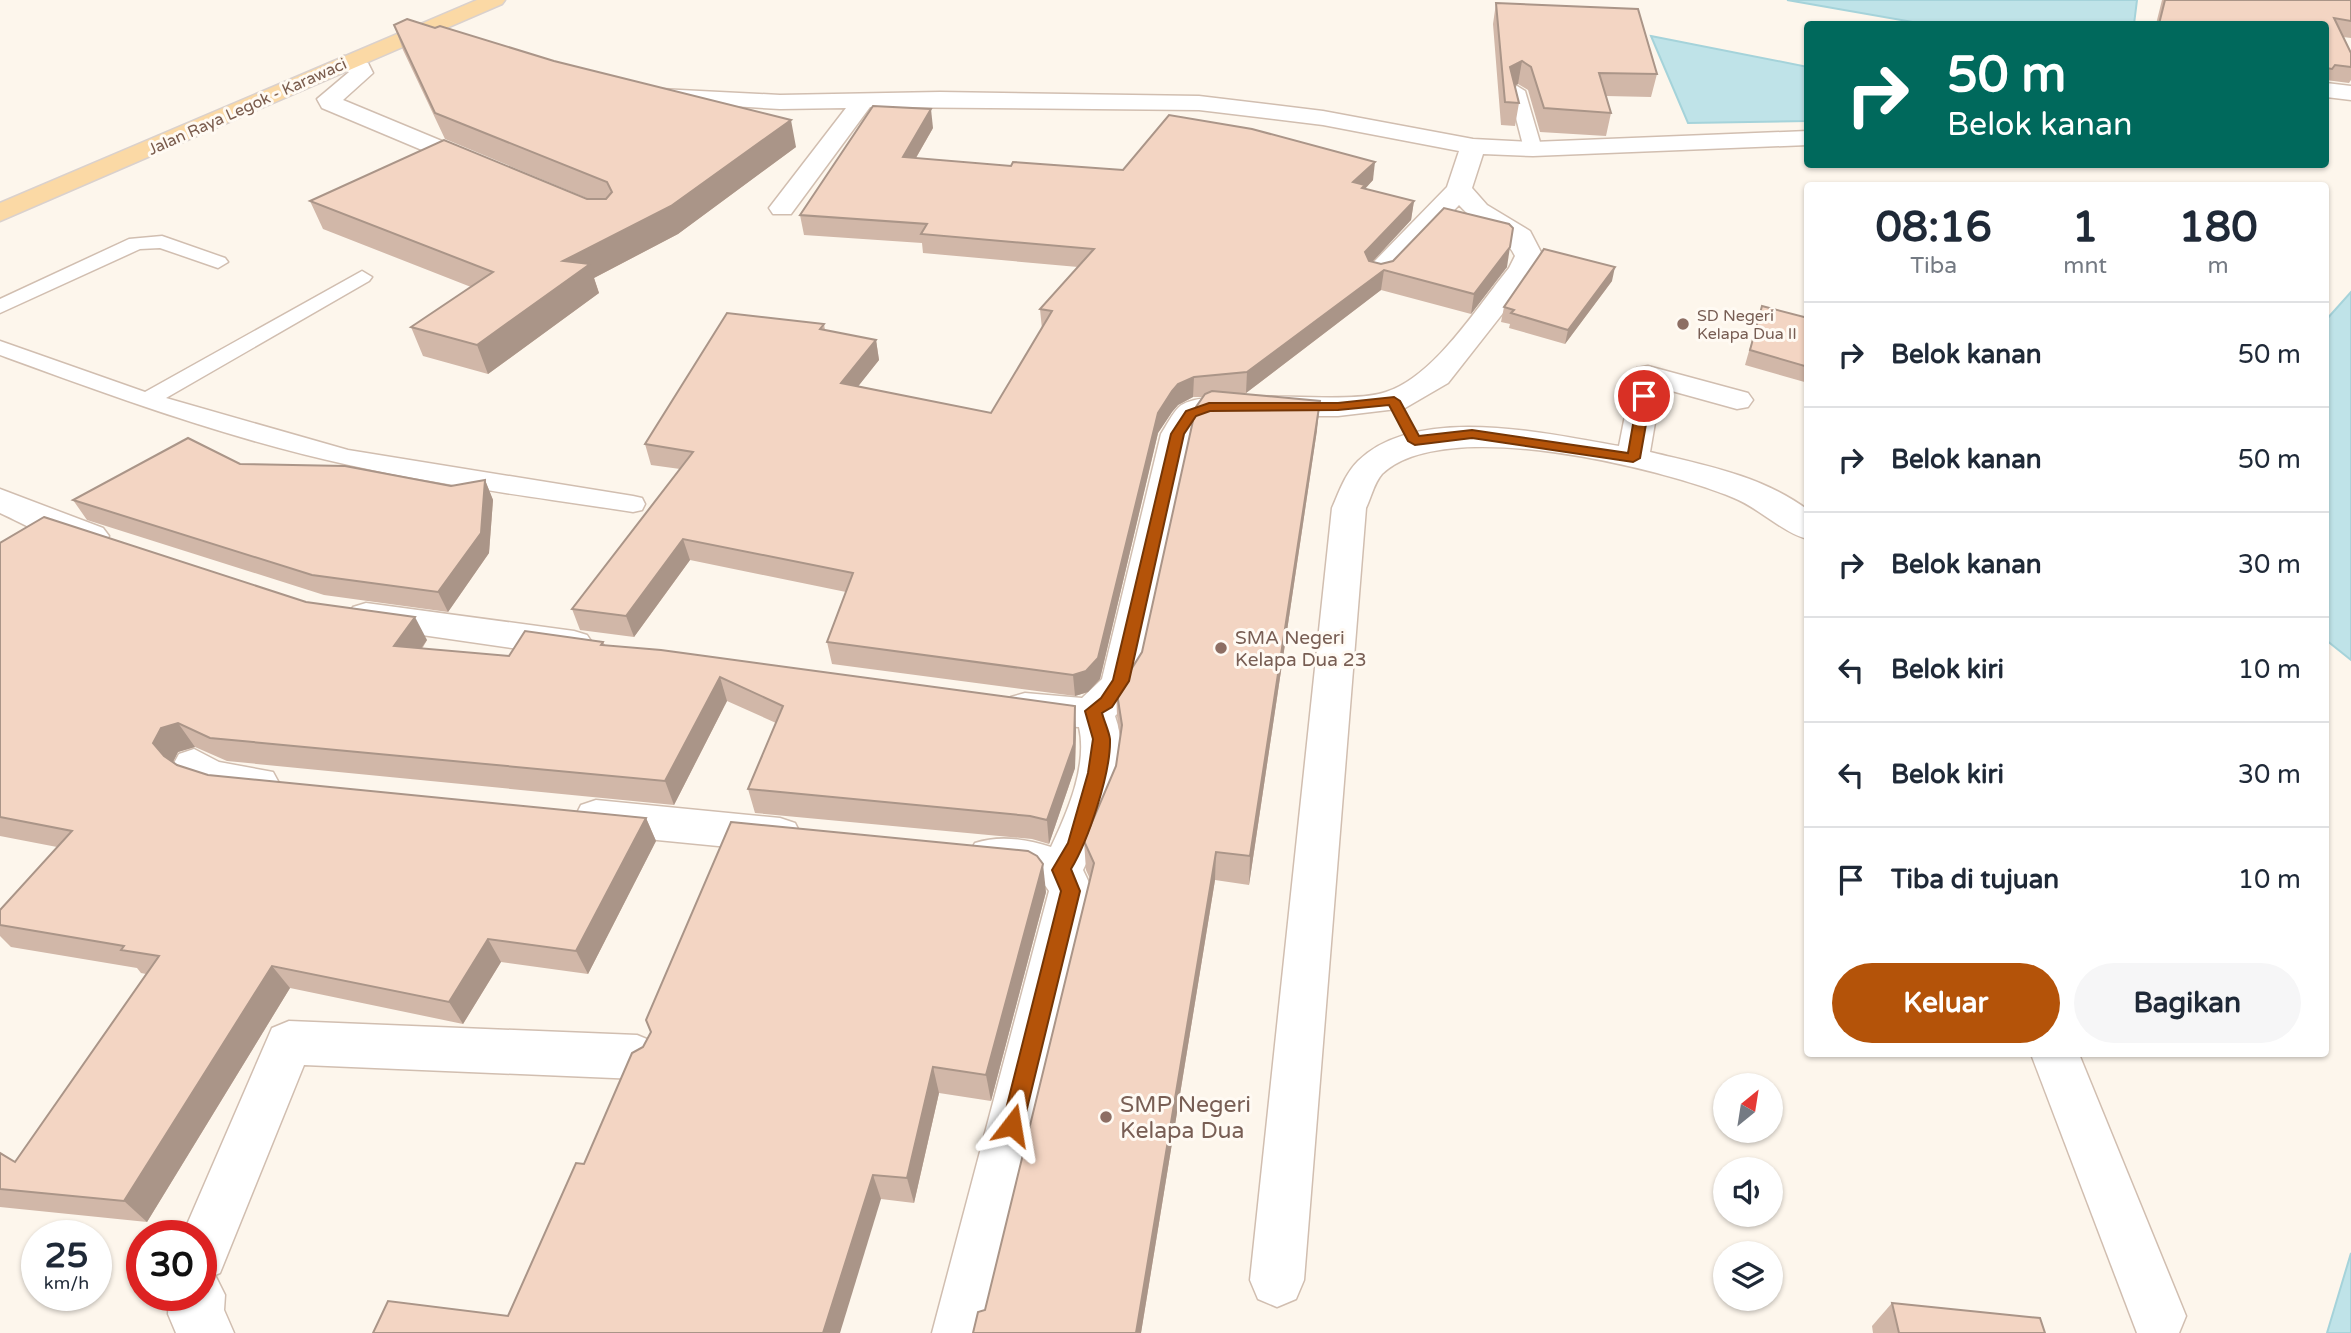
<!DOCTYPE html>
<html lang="id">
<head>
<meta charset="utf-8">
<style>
  :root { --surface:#fff; --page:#f6f6f7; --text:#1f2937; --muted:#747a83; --line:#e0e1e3; --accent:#b45309 }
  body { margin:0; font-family:"Varela Round",sans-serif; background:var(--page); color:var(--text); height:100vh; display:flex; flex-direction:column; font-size:26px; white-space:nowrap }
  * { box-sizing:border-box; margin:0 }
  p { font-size:23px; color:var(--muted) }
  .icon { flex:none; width:38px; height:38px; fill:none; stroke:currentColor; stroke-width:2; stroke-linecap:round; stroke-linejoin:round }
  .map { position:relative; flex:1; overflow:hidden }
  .panel { position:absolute; left:1804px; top:182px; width:525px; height:875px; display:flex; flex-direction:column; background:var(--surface); border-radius:7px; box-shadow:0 2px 5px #0004 }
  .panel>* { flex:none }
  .guide { position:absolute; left:1804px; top:21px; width:525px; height:147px; border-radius:7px; box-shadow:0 2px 5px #0004; background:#00695c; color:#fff; overflow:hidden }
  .needle { width:46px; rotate:30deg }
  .controls { position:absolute; left:1713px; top:1073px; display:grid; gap:14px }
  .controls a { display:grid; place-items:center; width:70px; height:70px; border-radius:50%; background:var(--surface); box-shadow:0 2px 5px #0004; font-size:35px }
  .speed { position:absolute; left:21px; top:1220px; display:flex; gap:14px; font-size:35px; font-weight:700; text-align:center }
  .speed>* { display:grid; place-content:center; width:91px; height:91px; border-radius:50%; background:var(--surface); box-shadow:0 2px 5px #0004; line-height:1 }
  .speed small { font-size:18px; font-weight:400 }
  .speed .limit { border:10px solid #d22; background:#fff; color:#111 }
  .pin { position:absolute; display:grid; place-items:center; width:60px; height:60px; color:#fff; margin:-30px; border:4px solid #fff; border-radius:50%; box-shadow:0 2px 7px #0007 }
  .me { position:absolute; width:77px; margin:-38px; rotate:14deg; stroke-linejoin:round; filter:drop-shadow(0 0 5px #0008) }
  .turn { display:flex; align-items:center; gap:24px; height:147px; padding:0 28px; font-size:32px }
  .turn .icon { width:91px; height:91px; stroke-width:2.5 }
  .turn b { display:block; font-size:49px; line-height:60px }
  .eta { display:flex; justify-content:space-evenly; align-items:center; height:119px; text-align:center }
  .eta b { font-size:42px; font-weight:800; line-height:49px }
  .action { display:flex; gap:14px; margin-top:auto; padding:14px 28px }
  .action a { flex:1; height:80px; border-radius:42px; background:var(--accent); color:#fff; font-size:28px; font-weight:800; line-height:80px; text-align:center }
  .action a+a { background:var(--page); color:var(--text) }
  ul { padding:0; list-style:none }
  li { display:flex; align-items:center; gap:21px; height:105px; padding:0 28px; border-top:2px solid var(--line) }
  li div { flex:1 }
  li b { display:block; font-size:26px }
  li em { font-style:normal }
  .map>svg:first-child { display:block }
  .water { fill:#bfe3e8; stroke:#a5d3da; stroke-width:2 }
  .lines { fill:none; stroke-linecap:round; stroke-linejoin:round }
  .service-casing { stroke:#d1beb0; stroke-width:3 }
  .minor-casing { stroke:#d1beb0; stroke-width:3 }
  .primary-casing { stroke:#dad1cd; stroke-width:3 }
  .service { fill:#fff; fill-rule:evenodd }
  .minor { fill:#fff; fill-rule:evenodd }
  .primary { fill:#fbd9a5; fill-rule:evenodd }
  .wall { fill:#d1b7a8 }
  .shaded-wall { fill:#aa9588 }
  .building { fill:#f3d5c3; stroke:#aa9588; stroke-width:2 }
  .route { fill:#b45309; stroke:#753606; stroke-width:2 }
  .education-dot { fill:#8d6e63; stroke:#fffaf3; stroke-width:2.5 }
  .labels { text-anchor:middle; stroke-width:6; stroke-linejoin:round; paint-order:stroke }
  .far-street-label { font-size:16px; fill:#7a5c4d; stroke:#fffaf3 }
  .far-education-label { font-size:16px; fill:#785e54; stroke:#fffaf3; text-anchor:start }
  .education-label { font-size:19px; fill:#785e54; stroke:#fffaf3; text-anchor:start }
  .near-education-label { font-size:23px; fill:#785e54; stroke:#fffaf3; text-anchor:start }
</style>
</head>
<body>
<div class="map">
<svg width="2351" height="1333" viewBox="0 0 2351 1333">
  <rect width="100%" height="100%" fill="#fdf6ec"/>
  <g class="water">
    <polygon points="1787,0 2137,0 2134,24 1924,24"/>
    <polygon points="1651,36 1808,67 1808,121 1688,123"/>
    <polygon points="2351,292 2351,660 2326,640 2326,320"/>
    <polygon points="2351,1253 2351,1333 2327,1333"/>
  </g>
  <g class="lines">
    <defs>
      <g id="service">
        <polygon points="1517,86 1525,91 1542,149 1539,153 1527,153 1524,149 1509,91"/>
        <polygon points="162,236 225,258 228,262 218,268 160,248 140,249 0,313 0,299 129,239"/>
        <path d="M362,271l10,6 -3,4 -203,117 182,52 285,46 9,2 3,6 -3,6 -9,2c-95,-15 -190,-26 -284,-47 -120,-26 -234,-68 -349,-110v-14l145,51z"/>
      </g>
      <g id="minor">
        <polygon points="344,56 368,63 373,73 343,100 490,161 494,166 490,171 472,171 322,108 317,99 349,72 336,68 333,63"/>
        <polygon points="2326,83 2351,86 2351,100 2326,97"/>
        <path d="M660,89l120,6 160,-3 259,4 124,15 150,28 60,3 275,-11v14l-275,11 -50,-2 -11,34 15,17 43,26 13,25 -11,20 -84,107 -43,25 -67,8h-126l-9,4 -10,14 -53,247 -14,24 -11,11c18,49 -9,109 -32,154l10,21 -105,442h-56l117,-442c-14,-24 -51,-16 -74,-24l-7,-12 7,-12c24,-8 52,-4 76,4 16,-34 37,-81 28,-120l-25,-1 -43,-9 -6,-10 6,-10 14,-4 57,5 20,-19 59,-245c5,-8 11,-20 18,-27 26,-23 164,0 207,-15 49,-16 91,-85 123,-124l6,-12c-11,-24 -39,-31 -56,-51l-70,74 -10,2 -10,-2 -4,-6 4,-6 78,-80 12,-36 -136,-26 -124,-15 -329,-3 -79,107h-18l-4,-6 77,-100 -66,1 -128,-8 -4,-5 4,-5z"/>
        <path d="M1648,366l100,27 5,7 -5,7 -11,2 -76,-21 -11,64c54,13 113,24 158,58v29c-25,-6 -49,-31 -74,-41 -73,-30 -290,-84 -352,-24 -8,9 -11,24 -16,34l-62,772 -8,19 -19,8 -19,-8 -8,-19 82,-772c7,-16 13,-34 26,-47 59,-58 189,-27 261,-15l14,-71 4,-7z"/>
        <path d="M0,489l103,39 6,8 -6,8c-32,9 -74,-18 -103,-31z"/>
        <polygon points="366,603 574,631 587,635 593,644 587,653 574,657 353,625 347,616 353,607"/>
        <path d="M194,749l25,13 54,10 6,11 -6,11c-31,10 -83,1 -100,-29l6,-11z"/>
        <polygon points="596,800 780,818 795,823 801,835 795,847 780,852 596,834 581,829 575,817 581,805"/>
        <polygon points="289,1021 637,1035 654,1042 661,1057 654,1072 637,1079 304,1065 220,1273 215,1275 225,1295 224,1310 234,1333 176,1333 168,1314 169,1295 201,1295 201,1236 182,1236 272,1028"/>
        <polygon points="2031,1054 2079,1054 2186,1316 2179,1333 2137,1333"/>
      </g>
      <polygon id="primary" points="477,0 505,0 502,4 0,221 0,203"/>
    </defs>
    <use href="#service" class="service-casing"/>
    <use href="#minor" class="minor-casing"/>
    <use href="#primary" class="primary-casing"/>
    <use href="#service" class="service"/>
    <use href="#minor" class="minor"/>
    <use href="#primary" class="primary"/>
  </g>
  <g class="wall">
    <polygon points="2162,0 2351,0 2351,38 2343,37 2351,53 2351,80 2349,83 2326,80 2326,81 2326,24 2156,24"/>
    <polygon points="1496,3 1657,74 1651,97 1606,96 1611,113 1606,136 1540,132 1528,90 1518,84 1515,86 1519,103 1515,126 1501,125 1493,24"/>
    <polygon points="394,25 796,147 678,234 594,278 599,293 488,374 423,356 411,327 471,287 323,229 310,201 589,199 445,139 403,50"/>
    <polygon points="933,128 916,158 1011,166 1373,180 1364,189 1414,201 1411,220 1372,262 1381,264 1507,267 1471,314 1381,290 1246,393 1238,394 1317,430 1249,885 1215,880 1141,1333 973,1333 985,1310 1090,879 1086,870 1084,841 1116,766 1120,736 1117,716 1116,687 1127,676 1142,652 1203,397 1193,397 1178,405 1172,412 1158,433 1100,679 1088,692 1075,696 832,664 827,642 846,592 690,560 634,637 580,630 572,609 680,469 651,465 645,444 824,324 825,330 876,340 879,360 858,386 991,413 1042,329 1040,309 1078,267 923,253 922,243 804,235 800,215"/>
    <polygon points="1612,281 1565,344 1509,328 1510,324 1501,322 1504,307"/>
    <polygon points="1762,306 1808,318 1808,383 1745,365"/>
    <polygon points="240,464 451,486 485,480 493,500 489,553 448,612 324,595 87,520 73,500"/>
    <polygon points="0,543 427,640 422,649 509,656 603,642 605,645 1076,730 1075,768 1049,844 1032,839 755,813 748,789 776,723 727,701 674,805 227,761 195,747 178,752 173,762 177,765 208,775 646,818 656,841 588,974 501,962 463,1024 290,988 147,1222 0,1207 0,1153 15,1162 146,974 141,973 137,968 11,947 0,936 0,910 57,847 0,836"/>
    <polygon points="1046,892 991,1101 939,1093 914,1203 881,1199 508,1316 584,1164"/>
    <polygon points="1892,1303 2045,1333 1873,1333 1872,1326"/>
  </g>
  <g class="shaded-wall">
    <polygon points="1522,61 1518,84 1507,90 1510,67"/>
    <polygon points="931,109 933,128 906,175 903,157"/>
    <polygon points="791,120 796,147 678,234 594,278 599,293 488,374 477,345 563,261"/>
    <polygon points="1375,162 1373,180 1365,189 1353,182"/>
    <polygon points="1414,201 1411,220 1363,272 1365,252"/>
    <polygon points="1510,247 1507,267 1471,314 1474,294"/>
    <polygon points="1615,267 1612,281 1565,344 1568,330"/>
    <polygon points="1384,270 1381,290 1246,393 1247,372"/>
    <polygon points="876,340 879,360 845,403 841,383"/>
    <polygon points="1194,377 1193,397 1178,405 1172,412 1158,433 1100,679 1088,692 1075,696 1073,675 1158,413 1172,391 1178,384"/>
    <polygon points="1320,401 1317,430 1249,885 1250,856"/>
    <polygon points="485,480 493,500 489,553 448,612 438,592"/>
    <polygon points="683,539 690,560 634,637 626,616"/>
    <polygon points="415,617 427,640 406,670 394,646"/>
    <polygon points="720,677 727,701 674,805 665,781"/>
    <polygon points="1075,706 1076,730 1075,768 1049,844 1047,820"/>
    <polygon points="178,723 195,747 178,752 171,766 153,743 161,728"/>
    <polygon points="646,818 656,841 588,974 576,951"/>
    <polygon points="1216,852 1215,880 1141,1333 1136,1333"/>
    <polygon points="1043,864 1046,892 991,1101 986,1075"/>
    <polygon points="488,939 501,962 463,1024 449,1002"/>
    <polygon points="272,966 290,988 147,1222 124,1201"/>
    <polygon points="933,1067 939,1093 914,1203 907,1178"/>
    <polygon points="873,1175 881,1199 840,1333 823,1333"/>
  </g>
  <g class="building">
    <polygon points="2165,0 2351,0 2351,21 2334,18 2351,53 2351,67 2335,65 2332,69 2326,68 2326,24 2159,24"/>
    <polygon points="1496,3 1638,9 1657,74 1599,73 1611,113 1544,108 1531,67 1522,61 1510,67 1519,103 1505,102"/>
    <polygon points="407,19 435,28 440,26 554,61 791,120 671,206 563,261 590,264 477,345 411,327 493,272 310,201 444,140 587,199 606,199 612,192 607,182 435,113 394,25"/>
    <polygon points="873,106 931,109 903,157 1011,166 1013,162 1123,170 1169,115 1252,129 1375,162 1353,182 1365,185 1362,188 1414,201 1365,252 1369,261 1381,264 1393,261 1444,208 1509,224 1513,228 1510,247 1474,294 1384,270 1247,372 1194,377 1178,384 1172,391 1158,413 1098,658 1086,671 1073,675 827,642 853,573 683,539 626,616 572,609 693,452 645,444 727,313 824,324 820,329 876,340 841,383 991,413 1052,311 1040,309 1094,249 921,234 927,224 800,215"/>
    <polygon points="1544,249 1615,267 1568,330 1511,313 1514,310 1504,307"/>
    <polygon points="1762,306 1808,318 1808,367 1750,350"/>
    <polygon points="1212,391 1320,401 1250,856 1216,852 1136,1333 973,1333 978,1312 985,1310 1094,863 1084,841 1116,766 1122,725 1116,687 1127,676 1142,652 1196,407 1205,394"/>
    <polygon points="188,438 240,464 345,466 451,486 485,480 481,533 438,592 312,575 73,500"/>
    <polygon points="44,517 306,602 415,617 394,646 509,656 525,631 603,642 601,645 661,650 1075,706 1074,744 1047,820 1030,816 748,789 783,706 720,677 665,781 210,738 178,723 161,728 153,743 164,756 177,765 208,775 646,818 576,951 488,939 449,1002 272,966 124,1201 0,1189 0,1153 15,1162 159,956 121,950 124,946 0,925 0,910 72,831 0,817 0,543"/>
    <polygon points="731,822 1028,851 1037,856 1043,864 986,1075 933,1067 907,1178 873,1175 823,1333 373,1333 388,1301 508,1316 576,1163 584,1164 632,1053 643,1047 651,1032 646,1020"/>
    <polygon points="1892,1303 2040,1318 2045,1333 1899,1333"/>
  </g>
  <path class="route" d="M1644,392l7,4 -11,62 -7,4 -161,-24 -57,7 -7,-4 -19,-36 -51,5 -128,1 -14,5 -12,18 -55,247 -17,26 -10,6c2,8 7,18 8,26 1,34 -22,102 -39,130l9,22 -57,234 -4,7 -7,3 -7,-3 -3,-7 59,-234 -9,-21 16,-27 20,-70 5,-34 -8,-28 16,-13 12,-18 58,-246 15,-23 23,-8h129l56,-6 6,4 19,35 53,-6 156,23 10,-57z"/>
  <g class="education-dot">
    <circle cx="1683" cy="324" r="7"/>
    <circle cx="1221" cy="648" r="7"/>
    <circle cx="1106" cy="1117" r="7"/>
  </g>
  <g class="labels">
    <g class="far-street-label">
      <text transform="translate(247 106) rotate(-24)" y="6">Jalan Raya Legok - Karawaci</text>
    </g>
    <g class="far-education-label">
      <text x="1697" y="321">SD Negeri<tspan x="1697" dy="18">Kelapa Dua II</tspan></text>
    </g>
    <g class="education-label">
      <text x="1235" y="644">SMA Negeri<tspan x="1235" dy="22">Kelapa Dua 23</tspan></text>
    </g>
    <g class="near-education-label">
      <text x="1120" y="1112">SMP Negeri<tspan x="1120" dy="26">Kelapa Dua</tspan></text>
    </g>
  </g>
</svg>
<div class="controls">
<a><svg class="needle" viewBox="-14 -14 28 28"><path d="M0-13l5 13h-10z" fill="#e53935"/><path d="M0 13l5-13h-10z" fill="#747a83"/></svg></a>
<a><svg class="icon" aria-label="sound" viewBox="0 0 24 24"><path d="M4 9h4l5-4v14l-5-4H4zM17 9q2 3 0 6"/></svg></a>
<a><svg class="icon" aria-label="layers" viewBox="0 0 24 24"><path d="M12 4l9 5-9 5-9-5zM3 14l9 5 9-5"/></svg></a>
</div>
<div class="speed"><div>25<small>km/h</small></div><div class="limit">30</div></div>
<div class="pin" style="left:1644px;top:396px;background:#d93025"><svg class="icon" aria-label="arrive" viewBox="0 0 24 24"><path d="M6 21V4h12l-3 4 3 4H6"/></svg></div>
<svg class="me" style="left:1012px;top:1125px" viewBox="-20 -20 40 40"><path d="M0-17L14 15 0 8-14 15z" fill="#b45309" stroke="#fff" stroke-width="4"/></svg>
<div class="guide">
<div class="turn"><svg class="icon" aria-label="right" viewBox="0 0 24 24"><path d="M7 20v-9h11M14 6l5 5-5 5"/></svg><div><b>50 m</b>Belok kanan</div></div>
</div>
<section class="panel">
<div class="eta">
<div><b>08:16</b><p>Tiba</p></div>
<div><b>1</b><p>mnt</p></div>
<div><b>180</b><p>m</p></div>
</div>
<ul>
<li><svg class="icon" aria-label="right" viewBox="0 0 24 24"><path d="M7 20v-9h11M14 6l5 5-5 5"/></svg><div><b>Belok kanan</b></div><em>50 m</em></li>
<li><svg class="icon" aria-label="right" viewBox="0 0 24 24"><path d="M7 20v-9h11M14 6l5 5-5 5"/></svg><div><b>Belok kanan</b></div><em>50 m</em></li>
<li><svg class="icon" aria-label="right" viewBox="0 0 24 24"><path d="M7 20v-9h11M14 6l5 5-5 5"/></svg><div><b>Belok kanan</b></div><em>30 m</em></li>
<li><svg class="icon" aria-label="left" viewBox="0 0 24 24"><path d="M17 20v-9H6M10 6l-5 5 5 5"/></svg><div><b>Belok kiri</b></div><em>10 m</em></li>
<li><svg class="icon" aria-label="left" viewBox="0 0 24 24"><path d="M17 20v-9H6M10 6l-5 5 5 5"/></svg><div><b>Belok kiri</b></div><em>30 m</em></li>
<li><svg class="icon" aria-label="arrive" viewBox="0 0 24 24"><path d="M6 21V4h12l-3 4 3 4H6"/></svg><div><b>Tiba di tujuan</b></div><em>10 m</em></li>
</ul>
<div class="action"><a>Keluar</a><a>Bagikan</a></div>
</section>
</div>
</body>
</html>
